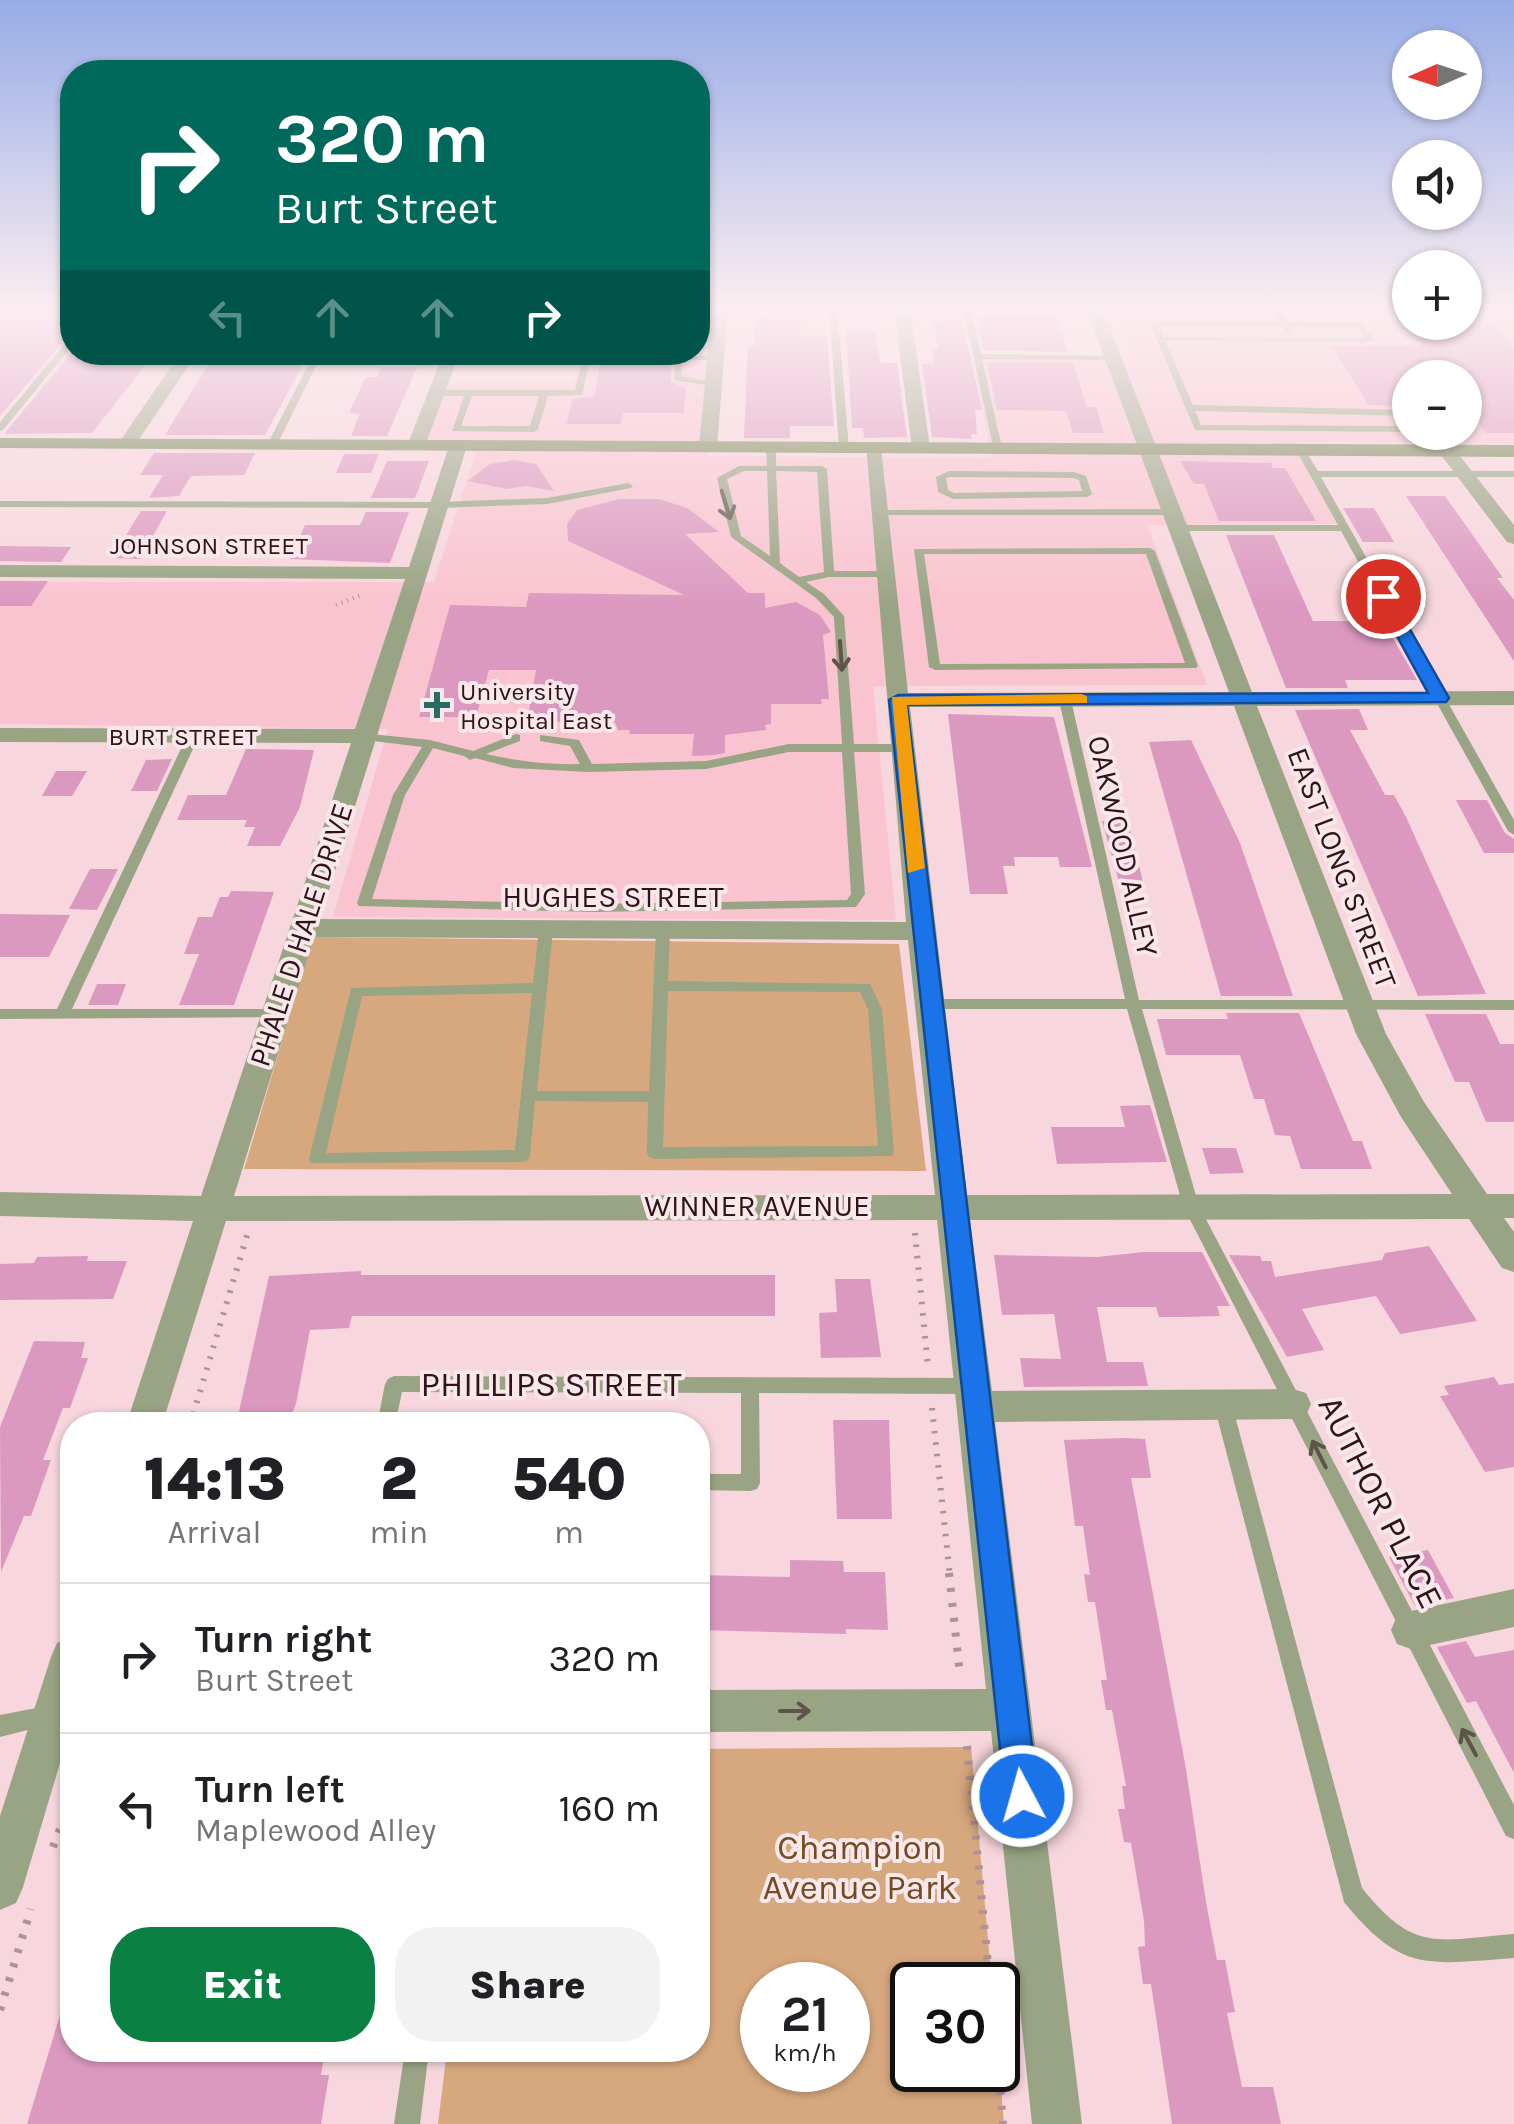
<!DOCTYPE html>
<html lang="en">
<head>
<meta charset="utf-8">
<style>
  :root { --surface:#fff; --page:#f2f2f2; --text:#202124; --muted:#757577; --line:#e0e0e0; --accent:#0b8043 }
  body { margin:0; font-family:Karla,sans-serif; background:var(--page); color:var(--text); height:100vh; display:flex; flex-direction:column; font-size:38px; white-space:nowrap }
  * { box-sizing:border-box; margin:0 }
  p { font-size:32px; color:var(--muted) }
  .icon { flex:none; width:55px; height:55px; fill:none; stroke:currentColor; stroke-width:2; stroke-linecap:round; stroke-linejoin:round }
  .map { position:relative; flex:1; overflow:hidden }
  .details { position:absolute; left:60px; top:1412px; width:650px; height:650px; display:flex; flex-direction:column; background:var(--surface); border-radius:40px; box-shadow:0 2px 8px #0004 }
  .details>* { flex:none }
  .top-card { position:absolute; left:60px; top:60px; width:650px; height:305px; border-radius:40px; box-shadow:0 2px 8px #0004; background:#00695c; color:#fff; overflow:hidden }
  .needle { width:65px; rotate:267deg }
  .fabs { position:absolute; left:1392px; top:30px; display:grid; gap:20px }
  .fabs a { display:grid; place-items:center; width:90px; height:90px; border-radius:50%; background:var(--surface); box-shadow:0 2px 8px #0004; font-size:50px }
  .speed { position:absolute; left:740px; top:1962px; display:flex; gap:20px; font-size:50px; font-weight:700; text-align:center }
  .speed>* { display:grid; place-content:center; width:130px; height:130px; border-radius:50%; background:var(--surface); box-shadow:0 2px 8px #0004; line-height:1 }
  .speed small { font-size:25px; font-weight:400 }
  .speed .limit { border:5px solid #111; border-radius:15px; background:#fff; color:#111 }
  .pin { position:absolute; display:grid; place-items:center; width:85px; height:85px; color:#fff; margin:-42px; border:5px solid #fff; border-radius:50%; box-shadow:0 2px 10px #0007 }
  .me { position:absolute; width:110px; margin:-55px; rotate:354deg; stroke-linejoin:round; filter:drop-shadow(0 0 8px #0008) }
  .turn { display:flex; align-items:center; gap:35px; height:210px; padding:0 50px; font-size:45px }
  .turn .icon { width:130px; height:130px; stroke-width:2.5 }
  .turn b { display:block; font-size:70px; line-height:85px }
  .lanes { display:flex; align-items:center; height:95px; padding:0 50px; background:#0003; justify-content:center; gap:50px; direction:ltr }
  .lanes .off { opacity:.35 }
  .eta { display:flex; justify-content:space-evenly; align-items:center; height:170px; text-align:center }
  .eta b { font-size:60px; font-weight:800; line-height:70px }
  .button { display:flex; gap:20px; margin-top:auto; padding:20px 50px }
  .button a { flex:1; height:115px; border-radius:40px; background:var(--accent); color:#fff; font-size:40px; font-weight:800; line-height:115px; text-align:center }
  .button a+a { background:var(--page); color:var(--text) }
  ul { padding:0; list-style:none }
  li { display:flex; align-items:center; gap:30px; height:150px; padding:0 50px; border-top:2px solid var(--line) }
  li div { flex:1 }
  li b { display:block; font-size:38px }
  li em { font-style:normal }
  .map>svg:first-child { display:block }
  .built { fill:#f9c4d0; fill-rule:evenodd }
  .green { fill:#d7a87e; fill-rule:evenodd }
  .building { fill:#dc99c0 }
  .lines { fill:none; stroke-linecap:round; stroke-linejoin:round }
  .path-far2 { stroke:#b19199; stroke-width:4; stroke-dasharray:1 5; stroke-linecap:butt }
  .path-far1 { stroke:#b19199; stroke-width:6; stroke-dasharray:2.5 9; stroke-linecap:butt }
  .path { stroke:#b19199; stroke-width:8; stroke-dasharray:4 11; stroke-linecap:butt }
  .lane { fill:#99a484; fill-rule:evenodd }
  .street { fill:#99a484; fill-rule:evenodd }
  .secondary { fill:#778657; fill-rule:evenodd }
  .oneway { stroke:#5f544a }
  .route { fill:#1a73e8; stroke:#114b97; stroke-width:2.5 }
  .slow { fill:#f59e0b }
  .poi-dot { fill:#256d63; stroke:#f9e8eb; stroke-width:4 }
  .labels { text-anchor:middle; stroke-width:8; stroke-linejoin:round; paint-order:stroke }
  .far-street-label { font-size:25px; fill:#30131b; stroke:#f9e8eb }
  .far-poi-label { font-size:25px; fill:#30131b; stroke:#f9e8eb; text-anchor:start }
  .street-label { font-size:30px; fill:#30131b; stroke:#f9e8eb }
  .near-street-label { font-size:35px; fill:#30131b; stroke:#f9e8eb }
  .near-park-label { font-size:35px; fill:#754b21; stroke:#f9e8eb }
</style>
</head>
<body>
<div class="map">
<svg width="1514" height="2124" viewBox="0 0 1514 2124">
  <rect width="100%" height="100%" fill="#f7d6dd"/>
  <path class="built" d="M1121,311l289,1v10h55v-10l49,1v131l-215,-2 43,82 -195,1 60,160 -334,1 23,234 -563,-3 55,-188 -388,-5v-142h434l41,-127 -10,-11 -41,-1 21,-60 127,-2 10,-26h128l-3,101 284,2 -18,-100 160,-1 -17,-43zM1410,378h55v54h-55z"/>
  <g class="green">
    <polygon points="313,937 899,944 926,1171 244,1169"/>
    <path d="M971,1747l21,238h-80v85h86v-18l6,72h-566l9,-74h251v-301zM762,1985h86v85h-86z"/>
  </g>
  <g class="building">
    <polygon points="977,317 1055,317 1068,352 984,350"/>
    <polygon points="759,318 800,320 801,337 827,337 834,426 790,426 790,438 744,438 748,346 755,345 754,324"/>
    <polygon points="0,319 72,320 72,331 0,416"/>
    <polygon points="962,320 982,410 975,410 977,434 971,434 972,439 932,437 922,364 934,363 931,348 938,348 933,321"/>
    <polygon points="1406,324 1495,325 1514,348 1514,433 1486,433 1465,405 1465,378 1410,378 1410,406 1369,405 1331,346 1422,345"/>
    <polygon points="846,331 874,331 881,363 897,363 907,437 864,438 863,428 852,428"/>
    <polygon points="72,352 156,352 92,433 4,434"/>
    <polygon points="214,355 308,355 265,435 165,435"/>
    <polygon points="987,363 1073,363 1087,407 1096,407 1104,433 1073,433 1066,411 997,410"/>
    <polygon points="600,364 671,364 671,382 686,389 684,413 623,413 621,424 567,424 572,399 595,396"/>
    <polygon points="382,367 417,367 387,436 351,436 360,414 349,413 366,377 377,377"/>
    <polygon points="154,453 255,453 244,475 191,476 179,496 149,498 163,475 140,475"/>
    <polygon points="344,454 379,454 371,473 336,473"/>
    <polygon points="514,460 536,464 554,491 527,486 506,489 468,481 490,464"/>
    <polygon points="387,461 429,461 415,498 371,498"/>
    <polygon points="1180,461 1271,463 1273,468 1285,468 1316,521 1219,521 1204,484 1194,484"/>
    <polygon points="1406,496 1445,496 1503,578 1497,578 1514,600 1514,661"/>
    <polygon points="619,499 659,499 687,508 719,532 685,534 748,593 765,593 765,608 796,602 820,615 831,632 823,635 829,699 821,699 822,704 771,704 771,724 765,725 766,730 725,735 725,753 714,755 692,756 694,734 629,734 630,730 618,730 615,722 527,722 536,670 489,670 476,717 419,717 450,605 526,607 529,593 684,595 568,541 567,524 577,510"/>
    <polygon points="1343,508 1374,508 1394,542 1363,542"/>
    <polygon points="141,511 167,511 140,559 112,558"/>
    <polygon points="366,512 409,512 390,563 290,559 305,525 360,525"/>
    <polygon points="1226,535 1274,535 1313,621 1383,621 1417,680 1345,680 1348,688 1286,688"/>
    <polygon points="0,546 71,547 61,562 0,561"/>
    <polygon points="0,581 48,581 31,606 0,606"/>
    <polygon points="1359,709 1368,730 1350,730 1385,795 1394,795 1406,817 1486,994 1418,996 1295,710"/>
    <polygon points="948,714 1054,717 1092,867 1060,867 1058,857 1014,857 1015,866 1003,866 1008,894 970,894"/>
    <polygon points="1191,740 1240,843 1293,996 1221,996 1149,742"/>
    <polygon points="246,749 314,750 300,807 280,846 247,846 255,827 244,827 247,820 177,820 188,795 226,795"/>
    <polygon points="172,759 157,791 131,791 146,760"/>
    <polygon points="56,771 87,771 72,796 42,796"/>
    <polygon points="1456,800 1487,800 1505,833 1514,839 1514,853 1484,853"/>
    <polygon points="1102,821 1128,822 1143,882 1119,882"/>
    <polygon points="90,869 118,869 97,910 69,909"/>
    <polygon points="231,891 274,892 234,1005 179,1005 199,954 184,954 198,917 212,917 220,897 228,897"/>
    <polygon points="0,914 70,915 49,957 0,957"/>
    <polygon points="97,984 126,984 118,1005 88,1005"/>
    <polygon points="1226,1013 1299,1013 1353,1141 1362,1141 1372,1169 1301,1169 1290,1136 1275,1135 1264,1099 1254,1099 1240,1055 1166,1055 1157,1019 1228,1019"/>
    <polygon points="1425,1014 1486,1014 1500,1044 1514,1044 1514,1122 1486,1122 1469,1082 1455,1082"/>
    <polygon points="1150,1105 1167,1162 1057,1164 1051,1127 1125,1127 1120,1106"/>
    <polygon points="1202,1148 1236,1148 1244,1173 1210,1174"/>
    <polygon points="1429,1246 1477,1321 1400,1334 1376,1296 1302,1309 1324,1350 1287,1357 1229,1255 1260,1256 1262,1261 1271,1261 1275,1277 1382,1260 1385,1253"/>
    <polygon points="1144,1252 1202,1252 1230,1306 1217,1306 1220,1316 1185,1317 1159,1317 1156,1307 1097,1307 1107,1362 1143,1362 1148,1386 1024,1387 1020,1358 1061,1359 1054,1314 1002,1315 994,1255 1097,1257"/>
    <polygon points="88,1256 87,1261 127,1261 113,1299 0,1300 0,1264 34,1263 37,1257"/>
    <polygon points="361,1271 361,1275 775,1275 775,1316 352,1316 349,1328 310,1330 296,1404 287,1425 236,1425 269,1276"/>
    <polygon points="835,1279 870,1279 881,1357 821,1358 819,1313 837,1312"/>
    <polygon points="34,1341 85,1342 81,1358 88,1358 70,1408 63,1408 43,1460 51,1460 31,1516 24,1516 1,1572 0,1427"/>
    <polygon points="1494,1377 1499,1385 1514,1383 1514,1467 1485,1472 1440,1396 1449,1395 1444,1386"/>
    <polygon points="833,1420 889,1420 892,1519 837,1519"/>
    <polygon points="1124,1438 1145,1439 1151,1478 1131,1478 1185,1763 1206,1902 1217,1960 1225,1960 1235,2012 1227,2013 1242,2087 1273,2087 1281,2124 1172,2124 1151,1984 1143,1984 1138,1947 1145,1946 1144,1921 1131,1843 1124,1842 1118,1809 1125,1809 1122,1786 1126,1786 1112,1710 1106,1710 1101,1680 1107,1680 1095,1602 1088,1602 1084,1574 1090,1575 1083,1526 1075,1526 1064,1440"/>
    <polygon points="1428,1550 1454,1598 1415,1606 1389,1557"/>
    <polygon points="790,1560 843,1561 844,1572 885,1572 888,1630 846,1629 846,1634 698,1630 698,1575 790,1577"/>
    <polygon points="1466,1641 1475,1657 1514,1650 1514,1773 1476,1701 1467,1703 1437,1647"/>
    <polygon points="67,1992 72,1992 72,2050 325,2050 321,2075 329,2075 321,2124 27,2124"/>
  </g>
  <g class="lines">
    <polyline class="path-far2" points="336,605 361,595"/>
    <g class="path-far1">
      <polyline points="915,1233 928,1367"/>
      <polyline points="932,1408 950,1576"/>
      <polyline points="190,1425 248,1232"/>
    </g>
    <g class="path">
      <polyline points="949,1573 960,1675"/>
      <polyline points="967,1746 990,1985"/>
      <polyline points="53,1847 72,1799"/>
      <polyline points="0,2010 31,1909"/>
      <polyline points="998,2061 1003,2124"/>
    </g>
    <g class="lane">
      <polygon points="829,308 837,308 849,448 844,451 839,448"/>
      <polygon points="963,308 971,308 981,354 1113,356 1117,358 1113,360 982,359 1002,448 994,450"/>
      <path d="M1270,308h8l9,14 75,1 12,17 -4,2 -205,-1 28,64 217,5v6l-215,-5 6,14 209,1v6l-215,-2 -45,-106 4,-2h125zM1159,326l123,1 7,7 4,-2 -3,-5h67l7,11 -201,-1z"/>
      <polygon points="69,339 72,339 72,346 3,430 0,431 0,422"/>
      <polygon points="315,352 323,352 277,445 269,447 267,445"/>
      <path d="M584,352h8v3l123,1 4,2 -1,2h-35l-2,16 36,7 -4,3 -39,-6 1,-20h-85l-8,35 -34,1 -10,33 -4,3 -82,-1 12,-35h-28l-4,-3 4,-3h139zM472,396h67l-9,30h-69z"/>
      <polygon points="1431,432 1440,432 1452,451 1450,453 1444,453"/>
      <path d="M771,444l5,3v19h46l5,3 7,102h51l5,3 -5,3h-56l-23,5 18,12 20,22 10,128h49l6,4 -6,4h-49l11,142 -9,13 -262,5 -235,-6 -2,-3 36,-108 29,-48 -57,-7 -6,-4 2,-3 69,7 43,11 43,-17 4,1v6l-34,13c31,7 62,11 94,10l-10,-18 -30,-5v-6l39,5 13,24 114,-3 83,-17h53l-8,-127 -18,-19 -85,-61 -14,-59 22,-12h28l-1,-19zM744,471h23l3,85 -29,-20 -14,-57zM776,471l41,1 7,100 -25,5 -19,-14zM433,748l31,8 6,4 5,-2 38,10 75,4 118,-3 83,-17h53l9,142 -4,6 -253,4 -222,-5 33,-104z"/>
      <polygon points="1298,448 1304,448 1318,471 1514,471 1514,477 1321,477 1514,820 1514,835 1508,831 1341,531 1177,531 1172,528 1177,525 1338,525 1296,450"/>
      <path d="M949,471l125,1 12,4 6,18 -5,3 -134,2 -15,-7 -2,-15zM950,477l123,1 6,2 3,11 -128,2 -6,-3 -2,-12z"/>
      <polygon points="628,483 633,486 631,488 547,504 439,508 0,507 0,501 439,502 547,498"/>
      <polygon points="879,510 1171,509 1176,512 1171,515 876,515 876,511"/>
      <path d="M1150,548l5,3 43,115 -2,2 -261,2 -6,-3 -15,-118zM924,554h222l39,109 -245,1z"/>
      <polygon points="1065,697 1071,700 1139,1000 1514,1000 1514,1010 1142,1009 1199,1206 1514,1805 1514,1839 1506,1836 1183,1206 1127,1009 930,1009 923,1004 930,999 1125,999 1059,700"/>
      <polygon points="193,732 199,736 72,1009 276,1009 283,1014 281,1017 0,1019 0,1009 57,1009 187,736"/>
      <path d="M546,925l7,4 -16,162h112l7,-161 7,-4 7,4 -2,51 202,3 12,25 12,143 -2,4 -237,3 -6,-2 -2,-4 1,-51 -113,-1 -5,55 -2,4 -6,2 -211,1 -2,-4 42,-171 182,-5 6,-54zM668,991l192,1 8,17 10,137 -215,1zM532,993l-17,157 -189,3 36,-157z"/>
      <polygon points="394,1376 972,1378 978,1381 981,1386 978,1391 972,1394 759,1393 760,1483 757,1489 750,1491 698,1490 698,1474 741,1474 741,1393 402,1392 395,1425 377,1425 385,1384 388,1379"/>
      <path d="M1223,1397l6,3 3,5 130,483c53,66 75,52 152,46v24c-85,6 -112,16 -170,-56l-130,-497 3,-5z"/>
      <polygon points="47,1706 55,1709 58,1716 55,1723 0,1737 0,1715"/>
      <polygon points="405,2050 429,2050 420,2124 394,2124"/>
    </g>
    <g class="street">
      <polygon points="712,308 728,308 717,447 708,452 699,447"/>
      <polygon points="894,308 910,308 930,448 921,453 912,448"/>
      <path d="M1086,308h16l150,384 262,-1v14l-257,1 129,328 38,68 63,92h27v24h-10l10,14v40l-12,-4 -33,-49 -499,1 22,171 301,-2 13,4 5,11 -5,11 -13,4 -298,3 87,702h-50l-41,-393 -293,1v-42l288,-1 -49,-469 -711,1 -64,204h-36l67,-204 -193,-5v-24l201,4 150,-453 -351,-1v-14l355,1 50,-150 -405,-2v-12l409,2 40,-121 15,-4 3,4 -147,473 586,3 -40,-478 15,4 27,245 321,-1zM1234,706l122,328 45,83 51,77 -485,1 -57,-488zM314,937l594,3 27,255 -701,1z"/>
      <polygon points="181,352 198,352 133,448 121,448 118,444"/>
      <polygon points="444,352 460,352 425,446 410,450 407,446"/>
      <polygon points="1441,447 1453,447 1514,525 1514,544 1507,542 1441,455"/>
      <polygon points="1514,1589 1514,1627 1411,1649 1397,1644 1391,1630 1397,1616 1411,1611"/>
      <polygon points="72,1637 72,1723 23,1887 16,1903 0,1910 0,1816 51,1657 57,1643"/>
    </g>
    <polygon class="secondary" points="0,438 1514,445 1514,457 0,448"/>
  </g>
  <defs><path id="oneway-shaft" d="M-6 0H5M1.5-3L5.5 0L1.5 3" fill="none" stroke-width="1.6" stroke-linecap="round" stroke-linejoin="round" transform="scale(2.5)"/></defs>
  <g class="oneway">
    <use href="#oneway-shaft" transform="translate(726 505) rotate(73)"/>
    <use href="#oneway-shaft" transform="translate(841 656) rotate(86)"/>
    <use href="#oneway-shaft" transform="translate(1319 1454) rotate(-117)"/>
    <use href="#oneway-shaft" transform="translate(795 1711)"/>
    <use href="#oneway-shaft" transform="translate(1469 1742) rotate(-118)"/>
  </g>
  <linearGradient id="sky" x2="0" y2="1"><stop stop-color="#97ace7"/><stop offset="0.51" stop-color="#fbedf0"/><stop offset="1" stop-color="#fbedf0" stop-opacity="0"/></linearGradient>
  <rect width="1514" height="605" fill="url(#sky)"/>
  <polygon class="route" points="1378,593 1391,596 1449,698 1446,702 907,705 1038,1796 1033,1808 1022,1813 1010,1808 1005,1796 889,700 898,695 1428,693 1375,596"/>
  <polygon class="slow" points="1081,694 1087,696 1087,703 907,705 925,868 908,873 892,697"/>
  <path class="poi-dot" d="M432 690h10v10h10v10h-10v10h-10v-10h-10v-10h10z"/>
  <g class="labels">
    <g class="far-street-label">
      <text x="209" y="554">JOHNSON STREET</text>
      <text x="183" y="745">BURT STREET</text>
    </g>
    <g class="far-poi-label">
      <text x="460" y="700">University<tspan x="460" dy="29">Hospital East</tspan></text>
    </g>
    <g class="street-label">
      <text transform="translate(1123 846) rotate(77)" y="10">OAKWOOD ALLEY</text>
      <text transform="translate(1342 868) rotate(69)" y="10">EAST LONG STREET</text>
      <text x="613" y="907">HUGHES STREET</text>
      <text transform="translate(301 935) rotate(-72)" y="10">PHALE D HALE DRIVE</text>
      <text x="757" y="1216">WINNER AVENUE</text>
    </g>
    <g class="near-street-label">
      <text x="551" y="1396">PHILLIPS STREET</text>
      <text transform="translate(1381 1502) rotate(63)" y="12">AUTHOR PLACE</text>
    </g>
    <g class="near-park-label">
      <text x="860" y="1859">Champion<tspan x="860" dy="40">Avenue Park</tspan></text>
    </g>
  </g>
</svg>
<div class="fabs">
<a><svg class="needle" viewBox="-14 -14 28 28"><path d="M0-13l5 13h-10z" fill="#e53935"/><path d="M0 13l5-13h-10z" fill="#757577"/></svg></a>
<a><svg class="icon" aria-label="sound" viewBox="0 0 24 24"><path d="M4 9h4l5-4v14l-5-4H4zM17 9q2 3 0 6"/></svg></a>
<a>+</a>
<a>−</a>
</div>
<div class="speed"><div>21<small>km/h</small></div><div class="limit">30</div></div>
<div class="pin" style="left:1383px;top:596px;background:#d93025"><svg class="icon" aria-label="arrive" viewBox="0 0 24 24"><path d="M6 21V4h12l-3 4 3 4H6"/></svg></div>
<svg class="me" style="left:1022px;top:1796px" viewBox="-20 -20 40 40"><circle r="17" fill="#1a73e8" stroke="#fff" stroke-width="3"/><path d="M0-11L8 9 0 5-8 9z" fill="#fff"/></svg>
<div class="top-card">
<div class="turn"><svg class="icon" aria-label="right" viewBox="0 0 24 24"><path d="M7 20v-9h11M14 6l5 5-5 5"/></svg><div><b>320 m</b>Burt Street</div></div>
<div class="lanes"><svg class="icon off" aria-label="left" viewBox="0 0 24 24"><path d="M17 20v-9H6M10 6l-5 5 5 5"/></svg><svg class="icon off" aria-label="ahead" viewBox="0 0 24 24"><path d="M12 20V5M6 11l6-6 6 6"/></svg><svg class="icon off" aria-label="ahead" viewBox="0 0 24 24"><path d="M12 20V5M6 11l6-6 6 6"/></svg><svg class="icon" aria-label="right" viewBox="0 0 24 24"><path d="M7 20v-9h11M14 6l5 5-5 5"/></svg></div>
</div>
<section class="details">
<div class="eta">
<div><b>14:13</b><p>Arrival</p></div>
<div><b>2</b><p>min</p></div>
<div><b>540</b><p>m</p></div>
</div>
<ul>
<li><svg class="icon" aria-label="right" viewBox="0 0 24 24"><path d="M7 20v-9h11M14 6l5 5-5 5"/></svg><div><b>Turn right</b><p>Burt Street</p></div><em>320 m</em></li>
<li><svg class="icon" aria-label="left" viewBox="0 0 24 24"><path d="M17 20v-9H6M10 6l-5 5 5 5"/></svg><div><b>Turn left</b><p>Maplewood Alley</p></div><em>160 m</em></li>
</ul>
<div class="button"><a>Exit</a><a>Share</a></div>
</section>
</div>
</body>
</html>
